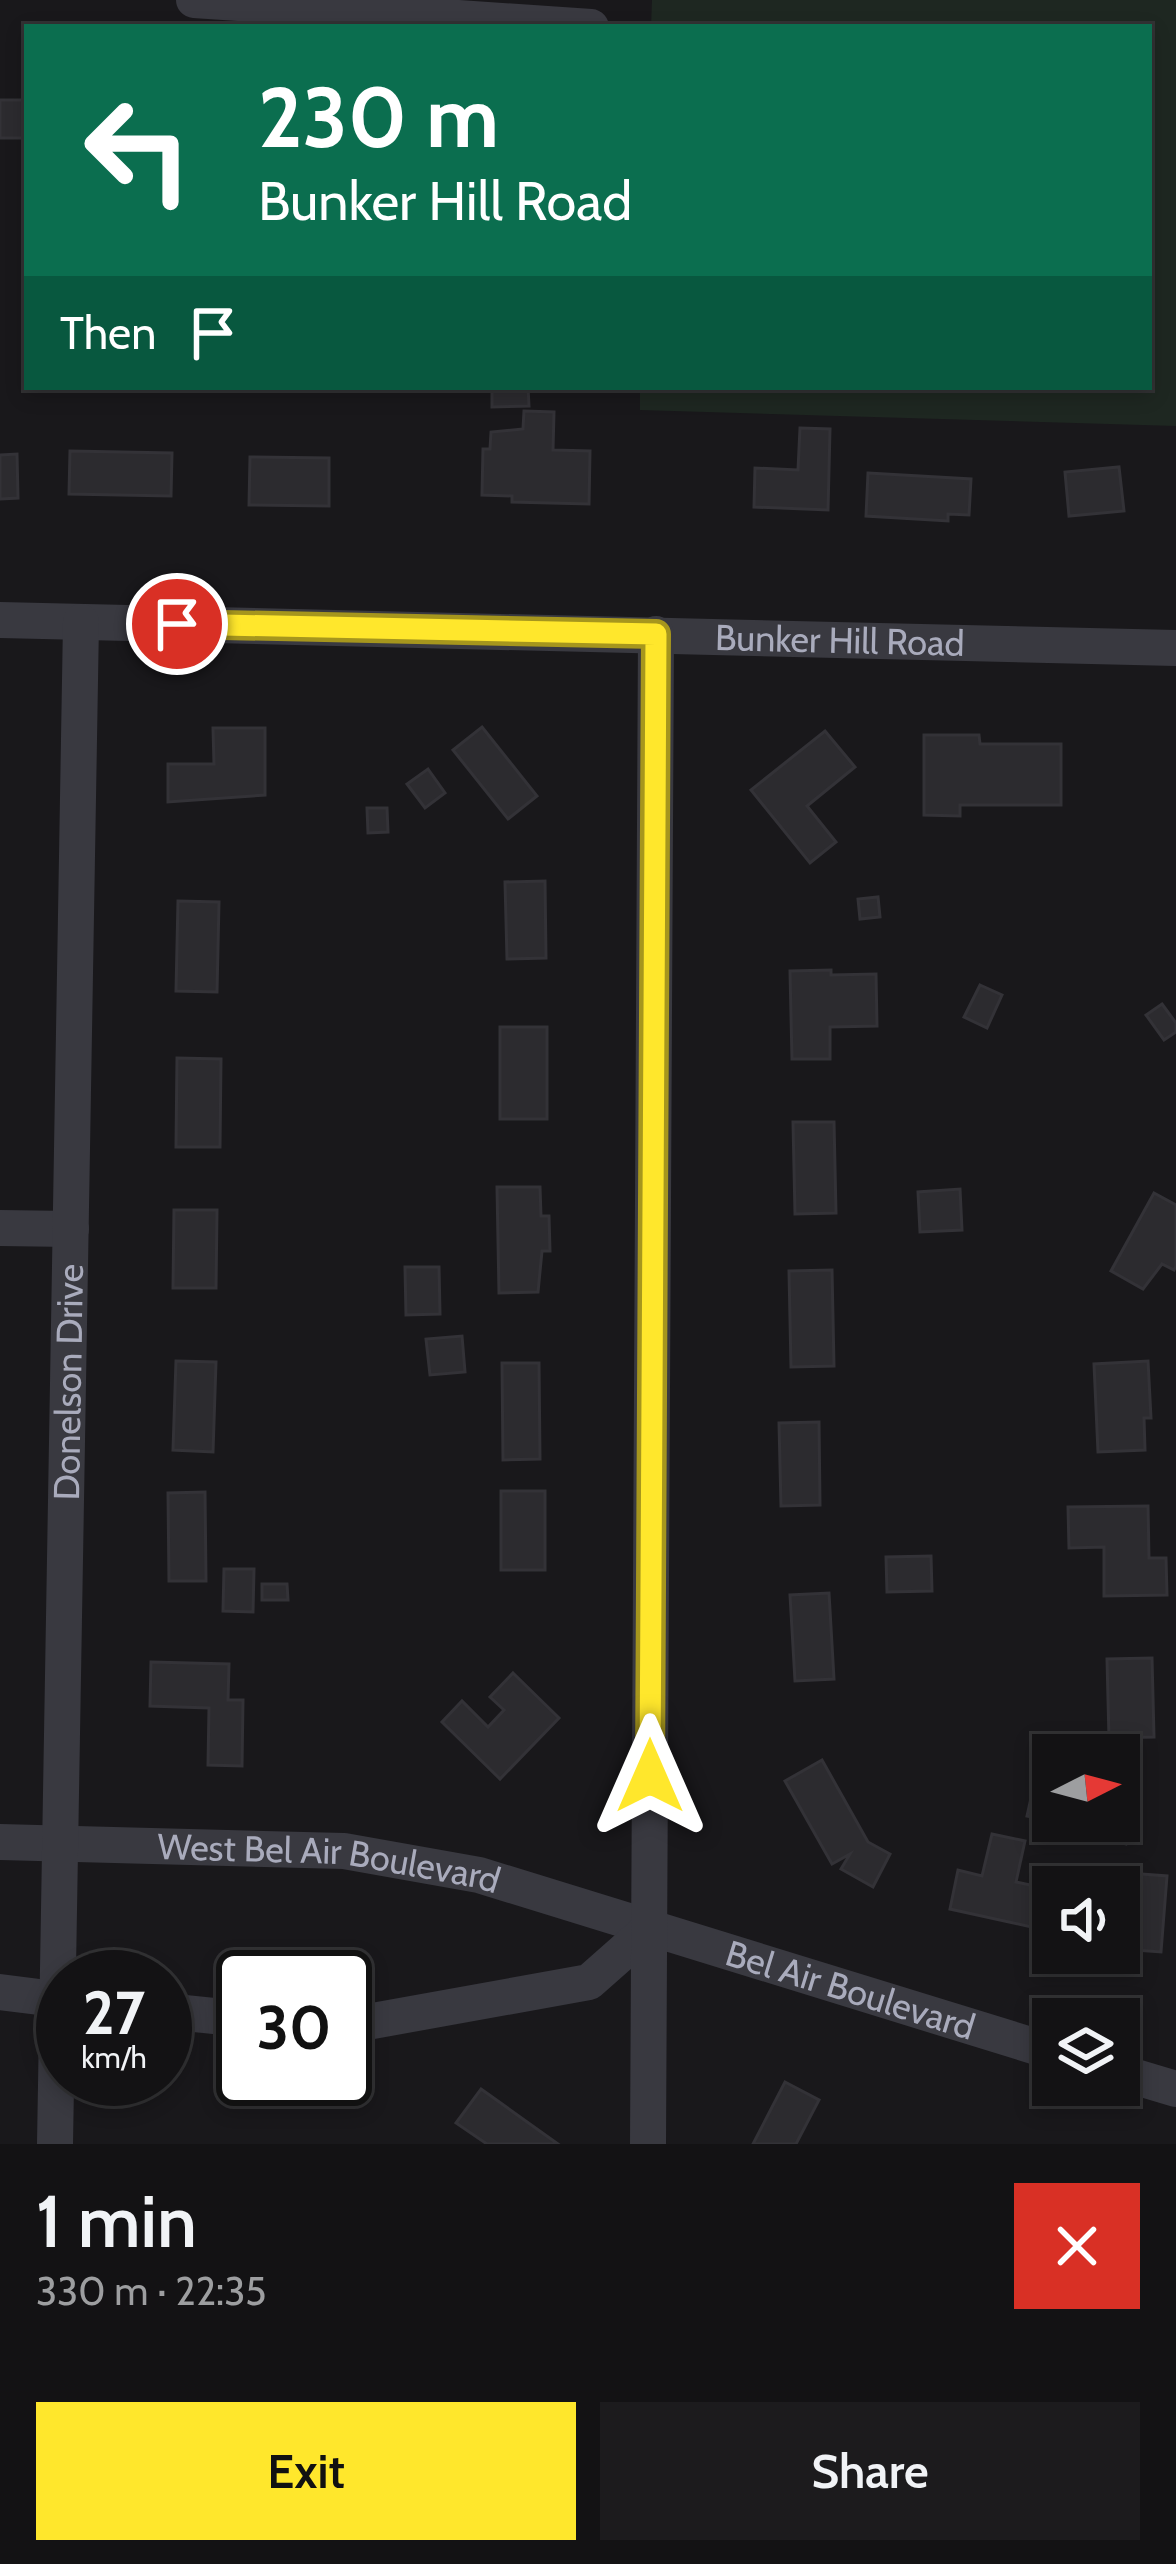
<!DOCTYPE html>
<html lang="en">
<head>
<meta charset="utf-8">
<style>
  :root { --surface:#131214; --page:#1c1b1d; --text:#f1f3f6; --muted:#9d9ea0; --line:#323234; --accent:#ffe72c }
  body { margin:0; font-family:Cabin,sans-serif; background:var(--page); color:var(--text); height:100vh; display:flex; flex-direction:column; font-size:45px; white-space:nowrap }
  * { box-sizing:border-box; margin:0 }
  p { font-size:39px; color:var(--muted) }
  .icon { flex:none; width:66px; height:66px; fill:none; stroke:currentColor; stroke-width:2; stroke-linecap:round; stroke-linejoin:round }
  .map { position:relative; height:2144px; overflow:hidden }
  .drawer { display:flex; flex-direction:column; background:var(--surface); flex:1 }
  .drawer>* { flex:none }
  .guide { position:absolute; left:24px; top:24px; width:1128px; height:366px; border-radius:0px; box-shadow:0 6px 18px #0003,0 0 0 3px var(--line); background:#0b6e4f; color:#fff; overflow:hidden }
  .needle { width:78px; rotate:84deg }
  .controls { position:absolute; left:1032px; top:1734px; display:grid; gap:24px }
  .controls a { display:grid; place-items:center; width:108px; height:108px; border-radius:0px; background:var(--surface); box-shadow:0 6px 18px #0003,0 0 0 3px var(--line); font-size:60px }
  .speed { position:absolute; left:36px; top:1950px; display:flex; gap:24px; font-size:60px; font-weight:700; text-align:center }
  .speed>* { display:grid; place-content:center; width:156px; height:156px; border-radius:50%; background:var(--surface); box-shadow:0 6px 18px #0003,0 0 0 3px var(--line); line-height:1 }
  .speed small { font-size:30px; font-weight:400 }
  .speed .limit { border:6px solid #111; border-radius:18px; background:#fff; color:#111 }
  .pin { position:absolute; display:grid; place-items:center; width:102px; height:102px; color:#fff; margin:-51px; border:6px solid #fff; border-radius:50%; box-shadow:0 3px 12px #0007 }
  .me { position:absolute; width:132px; margin:-66px; rotate:0deg; stroke-linejoin:round; filter:drop-shadow(0 0 9px #0008) }
  .turn { display:flex; align-items:center; gap:42px; height:252px; padding:0 36px; font-size:54px }
  .turn .icon { width:156px; height:156px; stroke-width:2.5 }
  .turn b { display:block; font-size:84px; line-height:102px }
  .then { display:flex; align-items:center; height:114px; padding:0 36px; background:#0003; gap:24px; font-size:45px }
  .round { display:grid; place-items:center; flex:none; width:126px; height:126px; border-radius:0px; background:var(--page) }
  .overview { display:flex; align-items:center; justify-content:space-between; height:204px; padding:0 36px }
  h1 { font-size:72px; font-weight:600; line-height:90px }
  .button { display:flex; gap:24px; margin-top:auto; padding:24px 36px }
  .button a { flex:1; height:138px; border-radius:0px; background:var(--accent); color:#111; font-size:48px; font-weight:600; line-height:138px; text-align:center }
  .button a+a { background:var(--page); color:var(--text) }
  .map>svg:first-child { display:block }
  .green { fill:#1e2721 }
  .building { fill:#2c2b2f; stroke:#333237; stroke-width:3 }
  .lines { fill:none; stroke-linecap:round; stroke-linejoin:round }
  .minor { stroke:#393940; stroke-width:36 }
  .route-casing { stroke:#a6961d; stroke-width:30 }
  .route { stroke:#ffe72c; stroke-width:21 }
  .labels { text-anchor:middle; stroke-width:12; stroke-linejoin:round; paint-order:stroke }
  .street-label { font-size:36px; fill:#a9abbc; stroke:#141316 }
</style>
</head>
<body>
<div class="map">
<svg width="1176" height="2144" viewBox="0 0 1176 2144">
  <rect width="100%" height="100%" fill="#19181b"/>
  <polygon class="green" points="652,0 1176,0 1176,426 640,410 640,387 1149,387 1149,27 651,27"/>
  <g class="building">
    <rect x="0" y="100" width="27" height="38"/>
    <polygon points="492,387 528,387 529,406 492,407"/>
    <polygon points="524,411 554,412 553,450 590,451 589,504 512,502 512,496 482,495 483,449 490,449 491,432 523,429"/>
    <polygon points="800,428 830,429 828,510 754,507 755,468 798,470"/>
    <polygon points="70,451 172,453 171,496 69,494"/>
    <polygon points="17,454 18,498 0,499 0,455"/>
    <polygon points="250,457 329,458 329,506 249,505"/>
    <polygon points="1119,467 1124,511 1069,516 1065,472"/>
    <polygon points="868,473 971,479 969,515 948,514 948,521 866,516"/>
    <polygon points="482,727 537,796 508,819 453,750"/>
    <polygon points="213,728 265,728 265,795 168,802 168,764 214,764"/>
    <polygon points="825,731 855,767 807,806 836,842 810,863 751,790"/>
    <polygon points="924,735 979,735 980,744 1061,744 1061,805 960,805 960,816 924,815"/>
    <polygon points="428,769 445,793 425,808 407,784"/>
    <polygon points="367,808 387,808 388,832 368,833"/>
    <polygon points="545,881 546,958 507,959 505,882"/>
    <polygon points="878,897 880,917 860,919 858,899"/>
    <polygon points="178,901 219,902 217,992 176,991"/>
    <polygon points="831,970 831,975 876,974 877,1026 830,1027 830,1059 792,1059 790,971"/>
    <polygon points="980,985 1002,995 987,1028 964,1017"/>
    <polygon points="1162,1004 1176,1023 1176,1032 1164,1040 1146,1015"/>
    <rect x="500" y="1027" width="47" height="92"/>
    <polygon points="177,1058 221,1059 220,1147 176,1147"/>
    <polygon points="793,1122 834,1122 836,1213 795,1214"/>
    <polygon points="497,1187 540,1187 541,1216 549,1216 550,1251 542,1251 538,1292 499,1293"/>
    <polygon points="960,1189 962,1230 920,1232 918,1192"/>
    <polygon points="1154,1193 1176,1205 1176,1266 1174,1270 1162,1264 1143,1289 1111,1271"/>
    <polygon points="174,1210 217,1210 216,1288 173,1288"/>
    <polygon points="405,1267 439,1267 440,1314 406,1315"/>
    <polygon points="832,1270 834,1366 791,1367 789,1271"/>
    <polygon points="462,1336 465,1372 430,1375 426,1339"/>
    <polygon points="176,1361 216,1362 213,1452 173,1450"/>
    <polygon points="1148,1361 1151,1418 1144,1418 1145,1450 1098,1452 1094,1364"/>
    <polygon points="502,1363 539,1363 540,1459 503,1460"/>
    <polygon points="819,1422 820,1505 781,1506 779,1423"/>
    <rect x="501" y="1491" width="44" height="79"/>
    <polygon points="205,1492 206,1581 169,1581 168,1493"/>
    <polygon points="1148,1506 1149,1558 1166,1558 1167,1595 1104,1596 1104,1547 1069,1548 1068,1507"/>
    <polygon points="931,1556 932,1591 887,1592 886,1557"/>
    <polygon points="224,1569 254,1569 253,1612 223,1611"/>
    <polygon points="262,1584 287,1584 288,1600 262,1600"/>
    <polygon points="829,1593 834,1679 795,1681 790,1595"/>
    <polygon points="1152,1658 1154,1737 1109,1738 1107,1659"/>
    <polygon points="151,1662 229,1664 228,1700 243,1700 242,1766 208,1765 209,1708 150,1706"/>
    <polygon points="513,1673 559,1718 500,1779 442,1722 462,1701 488,1727 504,1710 490,1697"/>
    <polygon points="822,1760 868,1842 890,1854 873,1887 841,1869 850,1854 832,1864 785,1781"/>
    <polygon points="1035,1780 1053,1784 1053,1821 1064,1823 1027,1816"/>
    <polygon points="1119,1816 1133,1820 1126,1844 1090,1835 1093,1821 1119,1821"/>
    <polygon points="992,1834 1025,1841 1016,1882 1044,1888 1036,1928 950,1909 958,1870 982,1876"/>
    <polygon points="1128,1873 1167,1876 1161,1952 1122,1949"/>
    <polygon points="785,2082 819,2100 796,2144 753,2144"/>
    <polygon points="481,2089 558,2144 487,2144 456,2123"/>
  </g>
  <g class="lines">
    <g class="minor">
      <polyline points="194,0 591,27"/>
      <path id="s1" d="M0,620l1176,28"/>
      <polyline points="0,1228 71,1229"/>
      <path id="s2" d="M0,1842l344,9 135,24 574,177"/>
      <polyline points="0,1992 63,2000"/>
      <polyline points="165,2011 243,2019"/>
      <polyline points="345,2026 589,1982 649,1929"/>
      <polyline points="1119,2072 1176,2089"/>
      <path id="s3" d="M55,2144l26,-1522"/>
      <polyline points="648,2144 656,634"/>
    </g>
  </g>
  <g class="lines">
    <defs>
      <polyline id="route" points="177,624 656,634 650,1776"/>
    </defs>
    <use href="#route" class="route-casing"/>
    <use href="#route" class="route"/>
  </g>
  <g class="labels">
    <g class="street-label">
      <text dy="13" stroke="none"><textPath href="#s1" startOffset="840">Bunker Hill Road</textPath></text>
      <text dy="13" stroke="none"><textPath href="#s3" startOffset="762">Donelson Drive</textPath></text>
      <text dy="13" stroke="none"><textPath href="#s2" startOffset="330">West Bel Air Boulevard</textPath></text>
      <text dy="13" stroke="none"><textPath href="#s2" startOffset="870">Bel Air Boulevard</textPath></text>
    </g>
  </g>
</svg>
<div class="controls">
<a><svg class="needle" viewBox="-14 -14 28 28"><path d="M0-13l5 13h-10z" fill="#e53935"/><path d="M0 13l5-13h-10z" fill="#9d9ea0"/></svg></a>
<a><svg class="icon" aria-label="sound" viewBox="0 0 24 24"><path d="M4 9h4l5-4v14l-5-4H4zM17 9q2 3 0 6"/></svg></a>
<a><svg class="icon" aria-label="layers" viewBox="0 0 24 24"><path d="M12 4l9 5-9 5-9-5zM3 14l9 5 9-5"/></svg></a>
</div>
<div class="speed"><div>27<small>km/h</small></div><div class="limit">30</div></div>
<div class="pin" style="left:177px;top:624px;background:#d93025"><svg class="icon" aria-label="arrive" viewBox="0 0 24 24"><path d="M6 21V4h12l-3 4 3 4H6"/></svg></div>
<svg class="me" style="left:650px;top:1776px" viewBox="-20 -20 40 40"><path d="M0-17L14 15 0 8-14 15z" fill="#ffe72c" stroke="#fff" stroke-width="4"/></svg>
<div class="guide">
<div class="turn"><svg class="icon" aria-label="left" viewBox="0 0 24 24"><path d="M17 20v-9H6M10 6l-5 5 5 5"/></svg><div><b>230 m</b>Bunker Hill Road</div></div>
<div class="then">Then<svg class="icon" aria-label="arrive" viewBox="0 0 24 24"><path d="M6 21V4h12l-3 4 3 4H6"/></svg></div>
</div>
</div>
<section class="drawer">
<div class="overview"><div><h1>1 min</h1><p>330 m · 22:35</p></div><a class="round" style="background:#d93025;color:#fff"><svg class="icon" aria-label="close" viewBox="0 0 24 24"><path d="M6 6l12 12M18 6L6 18"/></svg></a></div>
<div class="button"><a>Exit</a><a>Share</a></div>
</section>
</body>
</html>
